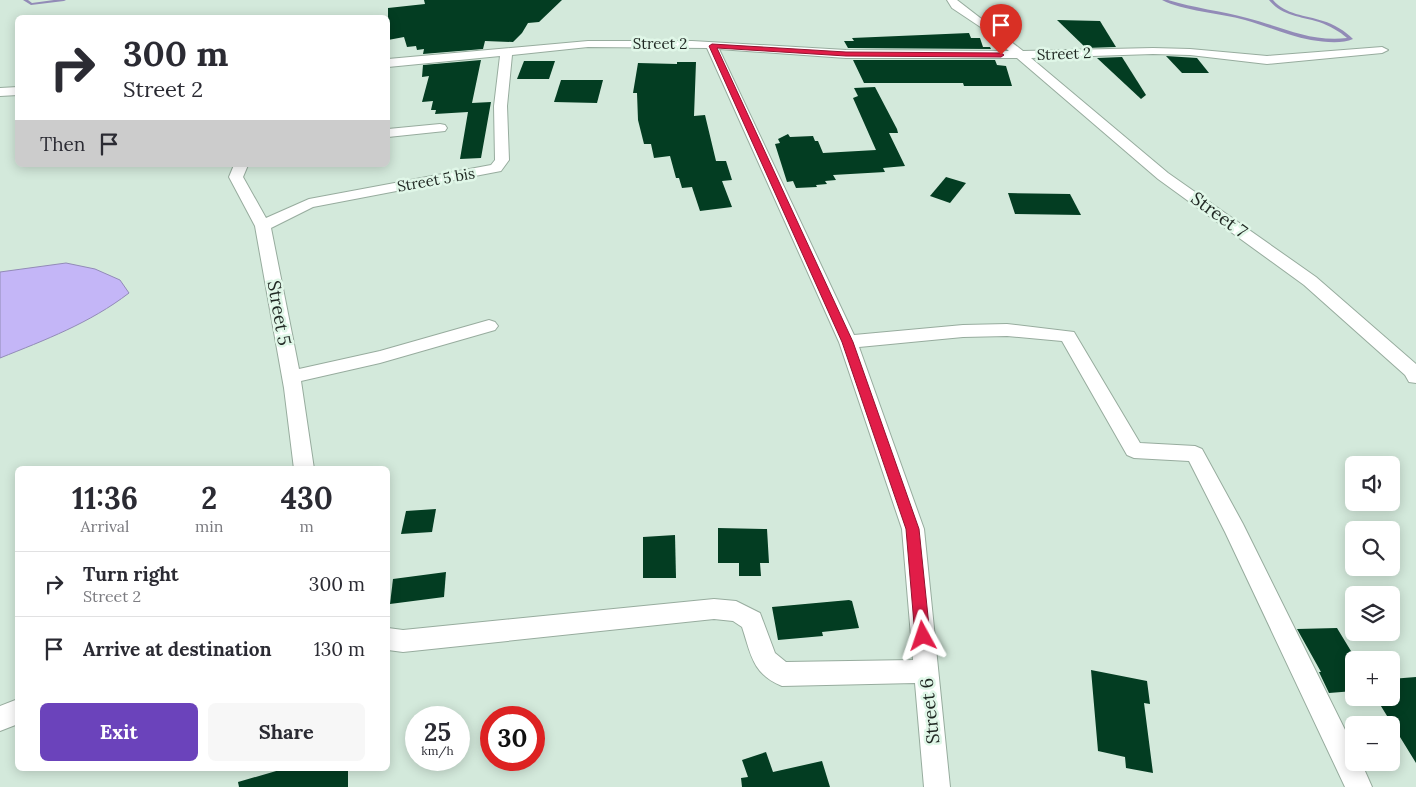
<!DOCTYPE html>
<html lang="en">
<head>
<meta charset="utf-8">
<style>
  :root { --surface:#fff; --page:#f7f7f7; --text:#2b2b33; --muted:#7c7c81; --line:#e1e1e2; --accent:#6b43bb }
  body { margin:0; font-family:Lora,serif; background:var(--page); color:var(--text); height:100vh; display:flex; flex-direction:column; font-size:19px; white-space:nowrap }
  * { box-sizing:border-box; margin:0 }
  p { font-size:16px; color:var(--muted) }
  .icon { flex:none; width:28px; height:28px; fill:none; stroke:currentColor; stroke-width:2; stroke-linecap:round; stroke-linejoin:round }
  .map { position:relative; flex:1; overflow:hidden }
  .side { position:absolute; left:15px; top:466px; width:375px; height:305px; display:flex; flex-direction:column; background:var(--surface); border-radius:8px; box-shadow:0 2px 12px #0003 }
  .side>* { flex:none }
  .guide { position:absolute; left:15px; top:15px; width:375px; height:152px; border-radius:8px; box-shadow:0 2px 12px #0003; background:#fff; color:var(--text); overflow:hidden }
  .fabs { position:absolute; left:1345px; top:456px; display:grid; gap:10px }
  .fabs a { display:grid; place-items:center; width:55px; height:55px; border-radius:8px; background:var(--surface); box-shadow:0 2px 12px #0003; font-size:25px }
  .speed { position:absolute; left:405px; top:706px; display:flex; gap:10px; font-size:25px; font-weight:700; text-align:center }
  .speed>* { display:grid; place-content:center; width:65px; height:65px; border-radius:50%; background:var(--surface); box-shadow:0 2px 12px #0003; line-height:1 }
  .speed small { font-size:12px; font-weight:400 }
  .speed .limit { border:8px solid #d22; background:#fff; color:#111 }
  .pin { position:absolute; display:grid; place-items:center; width:42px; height:42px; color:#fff; margin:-51px -21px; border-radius:50% 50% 50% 0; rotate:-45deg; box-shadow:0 0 5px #0007 }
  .pin .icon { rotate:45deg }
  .me { position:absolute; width:55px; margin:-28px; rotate:355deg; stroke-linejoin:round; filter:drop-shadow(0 0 4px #0008) }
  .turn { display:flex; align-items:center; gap:18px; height:105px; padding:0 25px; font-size:22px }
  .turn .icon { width:65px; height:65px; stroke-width:2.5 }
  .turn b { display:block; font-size:35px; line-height:42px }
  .then { display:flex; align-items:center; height:48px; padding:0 25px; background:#0003; gap:10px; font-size:19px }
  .eta { display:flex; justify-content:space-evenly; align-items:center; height:85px; text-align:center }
  .eta b { font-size:30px; font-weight:700; line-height:35px }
  .primary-button { display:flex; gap:10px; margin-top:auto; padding:10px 25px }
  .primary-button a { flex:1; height:58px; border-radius:8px; background:var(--accent); color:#fff; font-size:20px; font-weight:700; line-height:58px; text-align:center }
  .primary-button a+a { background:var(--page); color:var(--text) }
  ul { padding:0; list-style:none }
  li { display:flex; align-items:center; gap:15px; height:65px; padding:0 25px; border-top:1px solid var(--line) }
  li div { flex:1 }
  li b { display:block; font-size:19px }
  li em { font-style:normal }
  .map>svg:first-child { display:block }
  .water { fill:#c4b6f7; stroke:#928bb7 }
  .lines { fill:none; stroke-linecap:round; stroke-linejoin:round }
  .stream { fill:#928bb7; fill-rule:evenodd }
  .building { fill:#033d22 }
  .minor-casing { stroke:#97ac9e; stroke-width:2 }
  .minor { fill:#fff; fill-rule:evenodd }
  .route { fill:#e11d48; stroke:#92132f }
  .labels { text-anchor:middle; stroke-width:5; stroke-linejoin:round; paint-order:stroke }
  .far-street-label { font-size:15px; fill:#1f2722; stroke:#e0f7e8 }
  .street-label { font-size:18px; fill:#1f2722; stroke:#e0f7e8 }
</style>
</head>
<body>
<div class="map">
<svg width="1416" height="787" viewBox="0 0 1416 787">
  <rect width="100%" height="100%" fill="#d3e9db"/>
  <path class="water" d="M66,263l29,6 25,11 9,13c-39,30 -84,47 -129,65v-86z"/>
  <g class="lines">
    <g class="stream">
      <polygon points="23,0 28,0 32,3 54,0 66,0 64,1 31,5"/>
      <path d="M1162,0h6c26,8 53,11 79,18 36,9 62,24 100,20 -8,-7 -17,-12 -28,-16 -19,-6 -37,-6 -50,-22h4c13,15 32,15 50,21 11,3 22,10 30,18 -11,5 -29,3 -42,1 -23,-4 -44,-14 -66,-20 -25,-7 -62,-9 -83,-20z"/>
    </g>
  </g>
  <g class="building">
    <polygon points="424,0 562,0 539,22 528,23 522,33 513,42 485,41 483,49 423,54 424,49 417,50 416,46 407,47 404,37 388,40 388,8 425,4"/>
    <polygon points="1057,20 1100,21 1116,47 1086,48"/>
    <polygon points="969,33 971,38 980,38 983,47 990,47 991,49 848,48 844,41 854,41 852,38"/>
    <polygon points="1166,56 1197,58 1209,73 1182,73"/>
    <polygon points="1122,57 1146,95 1141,99 1097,58"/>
    <polygon points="481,60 472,103 491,102 481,158 460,159 468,112 435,114 436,110 431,110 433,101 422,102 429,76 422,77 423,65"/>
    <polygon points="853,60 995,60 997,65 1006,66 1012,86 964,86 963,83 864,83"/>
    <polygon points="524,61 555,61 549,79 517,79"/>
    <polygon points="677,62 696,62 694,116 705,115 716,161 726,161 732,180 722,181 732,207 700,211 692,187 682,188 679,178 676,178 670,156 654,158 651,144 644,144 638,120 637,93 633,93 638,63 677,64"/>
    <polygon points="561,80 603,80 597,103 554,102"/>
    <polygon points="875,87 897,129 898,133 889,133 905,166 883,168 885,172 833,175 836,180 825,181 827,184 816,185 817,187 796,188 793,181 787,182 775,144 780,143 778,139 788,134 790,137 813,136 815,141 818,141 823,153 876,150 853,98 858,96 854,88"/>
    <polygon points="946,177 966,183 950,203 930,196"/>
    <polygon points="1008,193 1070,194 1081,215 1015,214"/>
    <polygon points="436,509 432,532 401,534 406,511"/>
    <polygon points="718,528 767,529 769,563 760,563 761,576 739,576 739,563 718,563"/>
    <polygon points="675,535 676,578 643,578 643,537"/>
    <polygon points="446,572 444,597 390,604 393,579"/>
    <polygon points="849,600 852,601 859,628 822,632 823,636 778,640 772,607"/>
    <polygon points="1337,628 1354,656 1354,691 1329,693 1319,672 1321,672 1297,629"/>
    <polygon points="1091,670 1147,681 1150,704 1144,703 1153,773 1126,768 1125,757 1098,751"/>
    <polygon points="1416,677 1416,763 1376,698 1391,698 1391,679"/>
    <polygon points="766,752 773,772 822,761 830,787 742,787 741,778 748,777 742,760"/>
    <polygon points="283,769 348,769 348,787 239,787 238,782"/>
  </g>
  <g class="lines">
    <defs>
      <g id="minor">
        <path d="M947,0h10l66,51 130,-3 37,1 77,7 115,-9 6,3 -6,3 -115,11 -77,-9 -37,-1 -122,4 137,115 148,104 100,87v19l-7,-1 -4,-7 -101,-90 -146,-106 -141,-121h-171l-127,-9 135,286 109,-10 44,-1 67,8 66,111 55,3 7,3 41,75 111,224v14h7l11,25h-27l-120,-255 -36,-71 -55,-3 -7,-3 -65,-114 -55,-5 -44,1 -104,10 65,182 26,258h-26l-9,-104 -133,3c-30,-12 -31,-32 -40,-59l-9,-6 -19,-2 -311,33 -15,-2v-22l15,2 311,-31 22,2 24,12 15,40 11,9 127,-2 -11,-131 -63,-187 -132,-294 -119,-1 -76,8 -5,51 2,54 -8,11 -188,36 -42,21 28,141 81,-18 109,-31 6,2 3,4 -3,4 -115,33 -79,18 13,88h-20l-10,-81 -29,-162 -26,-49 5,-12h14l-5,12 23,41 43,-19 182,-34 4,-5 -1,-54 6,-50 -112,11v-8l200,-18h104l154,9 163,1 -27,-23 -30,-20z"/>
        <polygon points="18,87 18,95 0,96 0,88"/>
        <polygon points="440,124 445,125 447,128 445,131 388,137 388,129"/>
        <polygon points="18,699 18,724 0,731 0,706"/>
      </g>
    </defs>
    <use href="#minor" class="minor-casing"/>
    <use href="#minor" class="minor"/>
  </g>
  <polygon class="route" points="712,44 846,52 1001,53 1004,55 1001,57 846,56 717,48 853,342 919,529 930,636 928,640 923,642 918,640 915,636 906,529 842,342 709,46"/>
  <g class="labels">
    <g class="far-street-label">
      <text x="660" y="49">Street 2</text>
      <text transform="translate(1064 54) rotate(-2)" y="5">Street 2</text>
      <text transform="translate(436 180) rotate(-10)" y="5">Street 5 bis</text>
    </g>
    <g class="street-label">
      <text transform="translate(1219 215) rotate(36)" y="6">Street 7</text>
      <text transform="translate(279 313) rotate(80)" y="6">Street 5</text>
      <text transform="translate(930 711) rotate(-96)" y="6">Street 6</text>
    </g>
  </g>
</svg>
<div class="fabs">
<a><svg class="icon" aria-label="sound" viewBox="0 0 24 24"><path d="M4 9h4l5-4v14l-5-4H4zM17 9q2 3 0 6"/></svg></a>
<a><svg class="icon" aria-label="search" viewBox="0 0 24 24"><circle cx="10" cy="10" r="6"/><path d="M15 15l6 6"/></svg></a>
<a><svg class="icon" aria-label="layers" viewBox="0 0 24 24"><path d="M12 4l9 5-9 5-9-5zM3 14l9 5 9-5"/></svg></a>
<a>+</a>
<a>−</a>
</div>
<div class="speed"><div>25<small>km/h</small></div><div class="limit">30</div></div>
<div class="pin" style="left:1001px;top:55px;background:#d93025"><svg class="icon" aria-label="arrive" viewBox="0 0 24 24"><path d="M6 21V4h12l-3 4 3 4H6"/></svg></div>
<svg class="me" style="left:923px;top:636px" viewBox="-20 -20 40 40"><path d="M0-17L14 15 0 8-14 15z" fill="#e11d48" stroke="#fff" stroke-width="4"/></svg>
<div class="guide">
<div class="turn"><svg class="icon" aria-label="right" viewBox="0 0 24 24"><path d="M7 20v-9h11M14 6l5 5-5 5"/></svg><div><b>300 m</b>Street 2</div></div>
<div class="then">Then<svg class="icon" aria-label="arrive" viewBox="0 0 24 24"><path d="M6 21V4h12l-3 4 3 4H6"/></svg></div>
</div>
<section class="side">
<div class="eta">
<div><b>11:36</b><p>Arrival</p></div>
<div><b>2</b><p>min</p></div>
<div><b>430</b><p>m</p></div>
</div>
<ul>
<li><svg class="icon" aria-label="right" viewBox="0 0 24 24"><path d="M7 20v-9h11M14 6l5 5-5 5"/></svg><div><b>Turn right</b><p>Street 2</p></div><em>300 m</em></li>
<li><svg class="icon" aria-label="arrive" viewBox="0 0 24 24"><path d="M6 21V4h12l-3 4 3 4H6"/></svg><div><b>Arrive at destination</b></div><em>130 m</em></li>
</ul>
<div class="primary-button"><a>Exit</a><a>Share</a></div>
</section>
</div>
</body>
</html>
